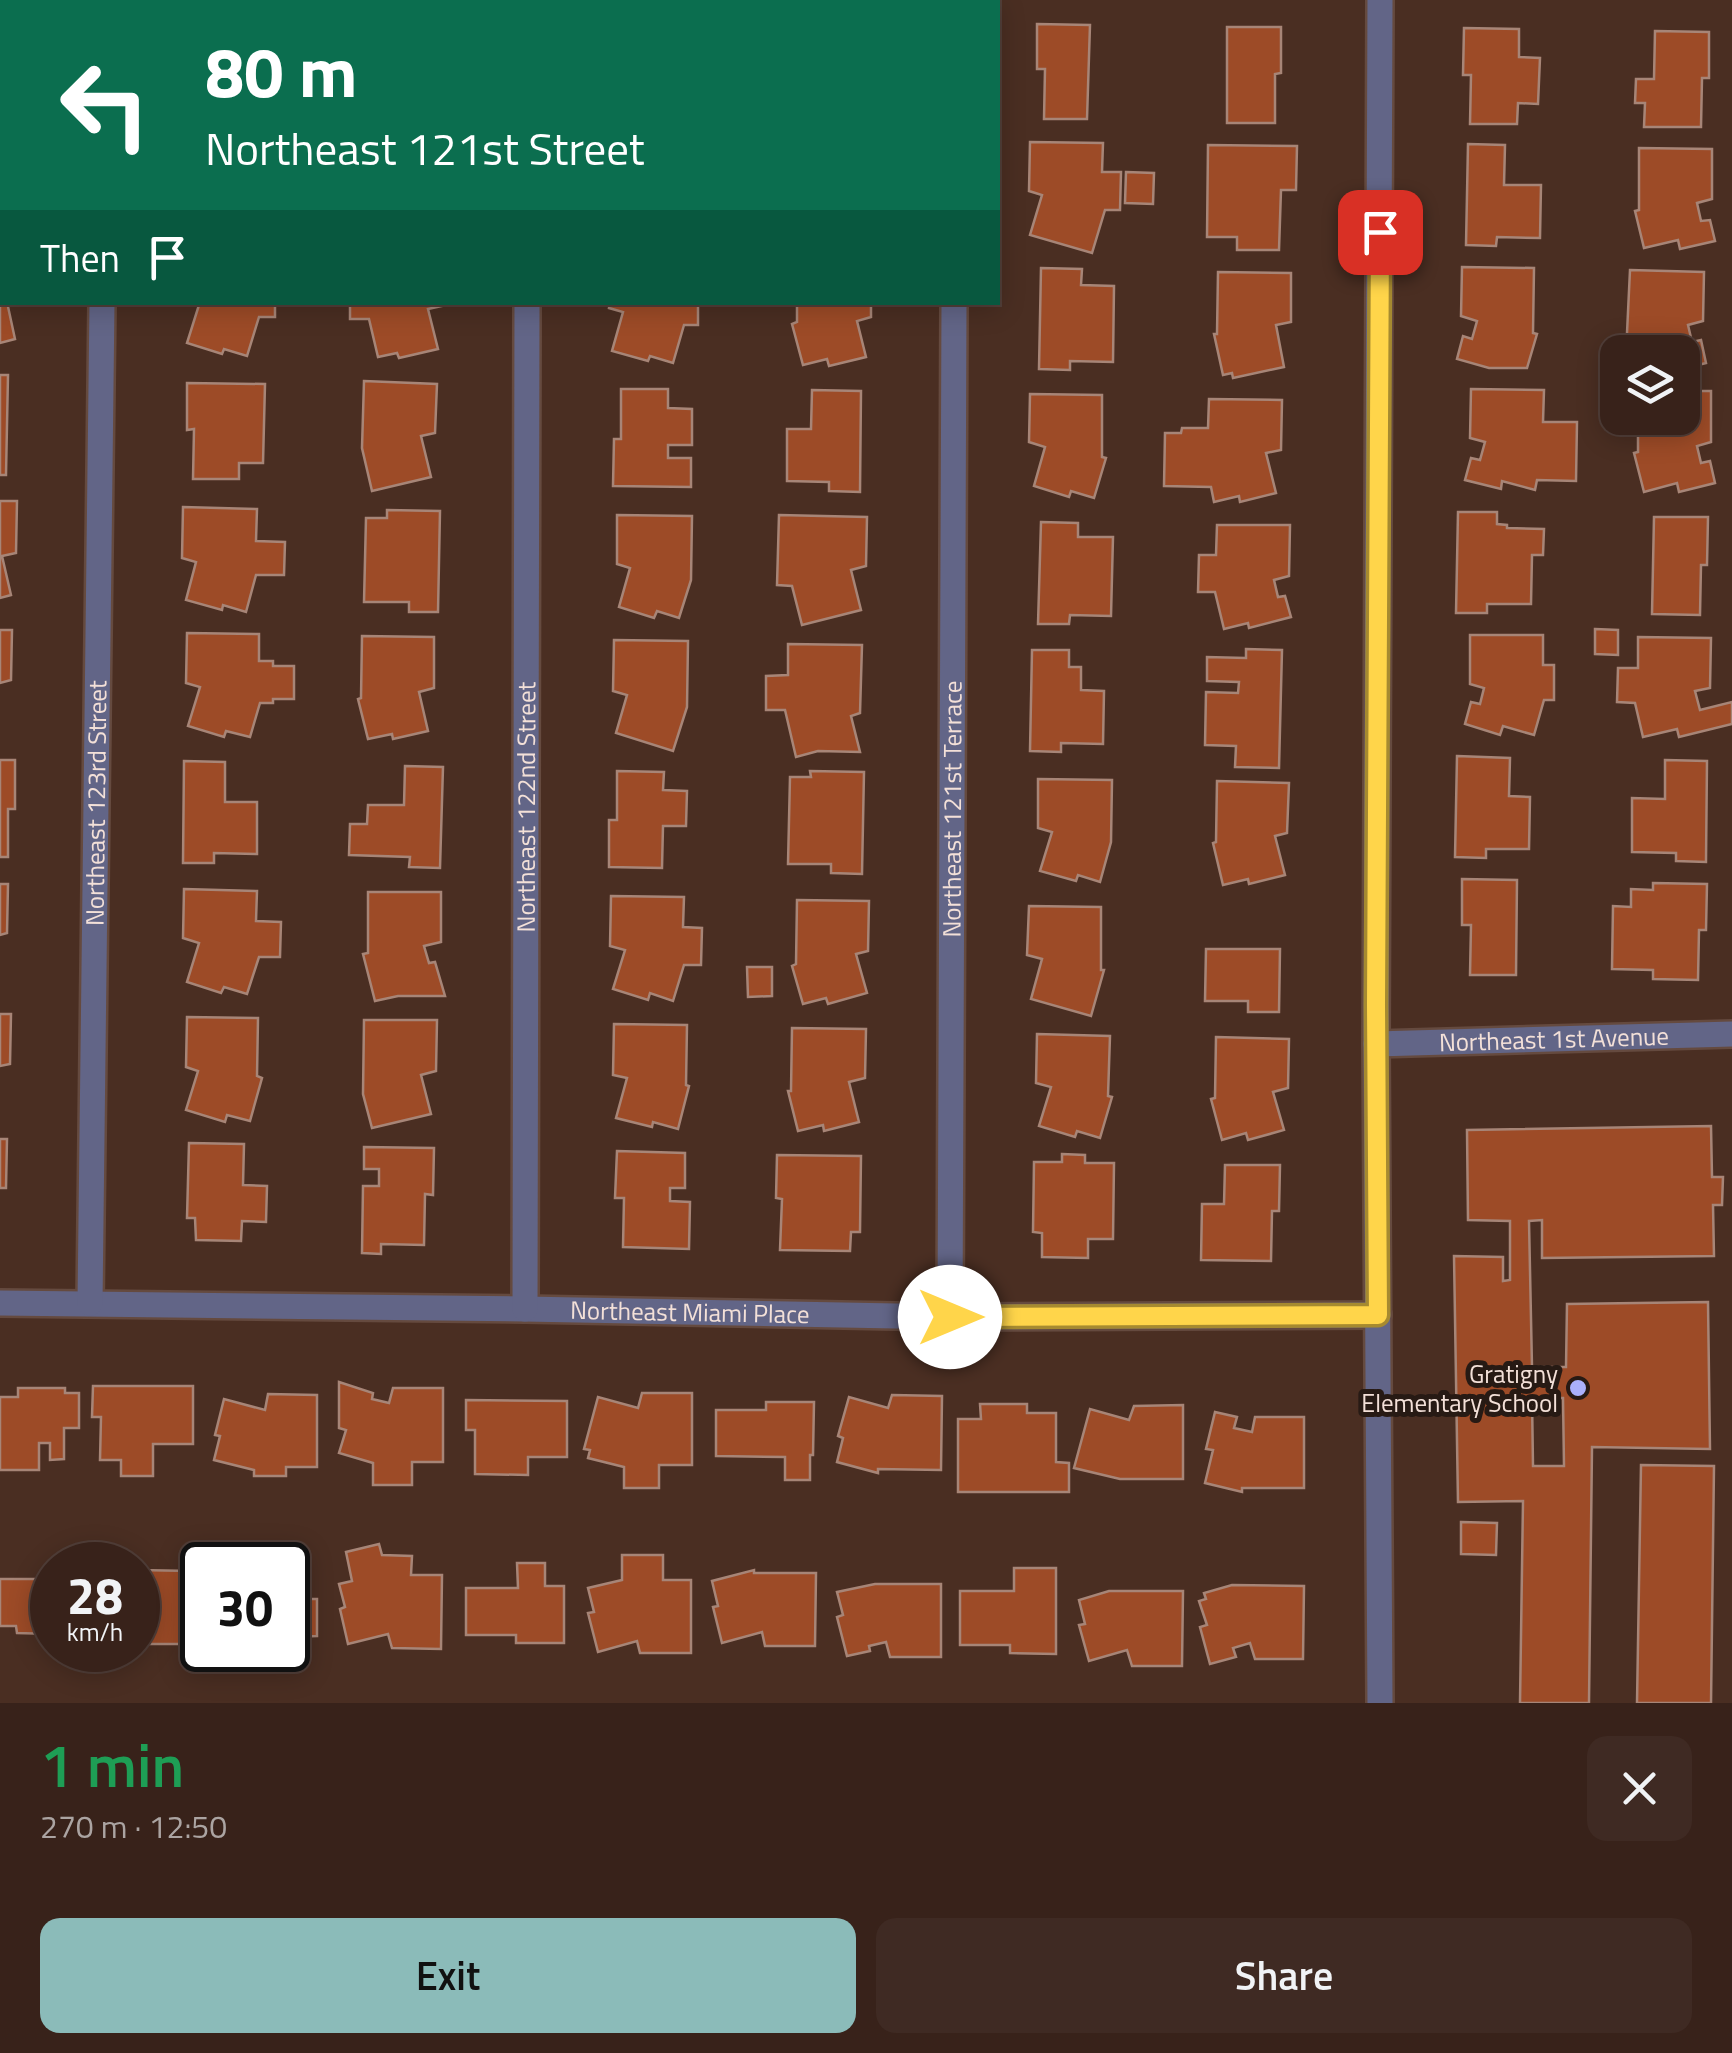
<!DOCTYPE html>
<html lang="en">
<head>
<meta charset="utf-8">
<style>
  :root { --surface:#38221a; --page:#3f2a23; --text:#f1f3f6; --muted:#aba4a2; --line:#523f39; --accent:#8bbbb9 }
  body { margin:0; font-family:"Titillium Web",sans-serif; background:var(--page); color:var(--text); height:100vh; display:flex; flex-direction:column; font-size:38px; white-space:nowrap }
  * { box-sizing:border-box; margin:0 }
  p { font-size:32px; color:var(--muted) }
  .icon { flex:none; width:55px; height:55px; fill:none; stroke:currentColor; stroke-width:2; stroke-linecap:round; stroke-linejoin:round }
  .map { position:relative; height:1703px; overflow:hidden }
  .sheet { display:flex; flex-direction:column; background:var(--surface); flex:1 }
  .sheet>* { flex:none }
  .hud { position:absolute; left:0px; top:0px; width:1000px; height:305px; box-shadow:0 5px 25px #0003,0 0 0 2px var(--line); background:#0b6e4f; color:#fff; overflow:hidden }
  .buttons { position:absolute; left:1600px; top:335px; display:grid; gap:20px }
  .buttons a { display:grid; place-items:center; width:100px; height:100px; border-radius:20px; background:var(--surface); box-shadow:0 5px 25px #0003,0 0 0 2px var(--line); font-size:50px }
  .speed { position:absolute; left:30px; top:1542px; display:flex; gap:20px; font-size:50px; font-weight:700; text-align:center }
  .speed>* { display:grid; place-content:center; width:130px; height:130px; border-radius:50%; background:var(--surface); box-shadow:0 5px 25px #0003,0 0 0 2px var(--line); line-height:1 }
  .speed small { font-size:25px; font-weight:400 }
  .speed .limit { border:5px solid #111; border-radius:15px; background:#fff; color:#111 }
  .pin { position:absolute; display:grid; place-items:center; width:85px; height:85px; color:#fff; margin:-42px; border-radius:20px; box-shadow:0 5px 15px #0006 }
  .me { position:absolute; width:110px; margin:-55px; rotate:90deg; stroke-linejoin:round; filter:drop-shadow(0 0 8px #0008) }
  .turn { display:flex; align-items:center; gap:35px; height:210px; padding:0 40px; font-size:45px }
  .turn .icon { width:130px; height:130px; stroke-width:2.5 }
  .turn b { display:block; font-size:70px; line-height:85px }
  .then { display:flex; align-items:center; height:95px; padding:0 40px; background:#0003; gap:20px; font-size:38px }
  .round { display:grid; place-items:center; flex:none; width:105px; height:105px; border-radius:20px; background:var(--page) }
  .headline { display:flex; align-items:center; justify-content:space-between; height:170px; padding:0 40px }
  h1 { font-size:60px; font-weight:600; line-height:75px; color:#1e9e55 }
  .action { display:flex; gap:20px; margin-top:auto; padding:20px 40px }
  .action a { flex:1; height:115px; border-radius:20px; background:var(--accent); color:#111; font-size:40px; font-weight:600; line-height:115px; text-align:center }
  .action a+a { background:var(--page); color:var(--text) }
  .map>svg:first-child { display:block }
  .building { fill:#9d4b27; stroke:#a78577; stroke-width:2.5; fill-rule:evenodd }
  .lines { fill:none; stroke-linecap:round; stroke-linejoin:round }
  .street-casing { stroke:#654a3f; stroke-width:30 }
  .street { stroke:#626587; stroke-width:25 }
  .route-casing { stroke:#a68a30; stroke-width:25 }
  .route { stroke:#ffd54a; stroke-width:18 }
  .poi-dot { fill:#aab0fb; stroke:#271a14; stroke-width:4 }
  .labels { text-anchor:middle; stroke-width:10; stroke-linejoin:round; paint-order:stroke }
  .street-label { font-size:25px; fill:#f3e0d8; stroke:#271a14 }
  .poi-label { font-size:25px; fill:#f3e0d8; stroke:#271a14; text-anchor:end }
</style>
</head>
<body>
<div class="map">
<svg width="1732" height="1703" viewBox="0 0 1732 1703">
  <rect width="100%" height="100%" fill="#4a2e22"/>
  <g class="building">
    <polygon points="1037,24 1090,25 1087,119 1044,119 1045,69 1037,69"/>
    <polygon points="1227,27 1281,27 1281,73 1275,74 1275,123 1227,123"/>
    <polygon points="1464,28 1519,29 1519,57 1540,58 1538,104 1518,103 1517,124 1470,124 1471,75 1463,75"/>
    <polygon points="1655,31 1709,32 1709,78 1702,78 1701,127 1644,127 1645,103 1635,103 1636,79 1654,79"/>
    <polygon points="1030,142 1103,143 1102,172 1121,172 1120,210 1105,210 1092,253 1030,235 1042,195 1029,191"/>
    <polygon points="1468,144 1505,145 1504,185 1541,185 1540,238 1497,237 1496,246 1466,245"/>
    <polygon points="1208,145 1297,146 1296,190 1281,190 1279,250 1237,250 1237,237 1207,237"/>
    <polygon points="1639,148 1712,149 1712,199 1697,203 1701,221 1710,220 1715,241 1680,249 1678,240 1644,248 1635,211 1639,210"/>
    <polygon points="1126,172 1154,173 1153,204 1125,203"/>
    <polygon points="0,245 2,245 2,302 7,302 15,339 0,343"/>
    <polygon points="1462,267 1534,268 1533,333 1537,334 1527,368 1489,368 1457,359 1463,336 1472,339 1477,321 1461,316"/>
    <polygon points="1041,268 1082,269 1081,285 1114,286 1113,362 1070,361 1070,370 1039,369"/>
    <polygon points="1630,270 1704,272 1703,321 1688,325 1692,342 1701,340 1706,363 1682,369 1682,352 1632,352 1627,333"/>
    <polygon points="1218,272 1291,273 1291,322 1276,325 1284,367 1233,378 1232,373 1223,375 1214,334 1217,334"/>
    <polygon points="190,302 275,302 275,317 259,317 247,356 224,349 222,354 187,343 199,305"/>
    <polygon points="350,302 443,302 442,306 428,309 438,349 399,358 397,353 378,357 369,319 350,319"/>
    <polygon points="610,302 698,302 698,325 684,325 673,363 650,356 648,361 612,351 623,312 609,308"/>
    <polygon points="797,302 871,302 871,317 857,321 866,357 829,366 827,359 803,365 792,324 797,322"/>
    <polygon points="0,375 8,375 6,475 0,475"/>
    <polygon points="364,381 437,384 435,433 421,436 431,477 372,491 362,448"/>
    <polygon points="187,383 265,384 263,463 239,463 239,479 193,479 194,429 187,430"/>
    <polygon points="621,389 668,389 668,408 692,409 692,445 668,445 668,458 691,458 691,487 613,486 614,439 621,439"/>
    <polygon points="1471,389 1544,390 1543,422 1577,422 1576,481 1537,480 1535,490 1502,481 1501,489 1465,480 1471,458 1480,460 1485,442 1470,438"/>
    <polygon points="812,390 861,391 860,492 829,491 829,482 787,481 787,429 811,429"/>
    <polygon points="1682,391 1711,391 1711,442 1697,446 1701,463 1710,461 1715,483 1679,492 1677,483 1644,492 1634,453 1638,452 1638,418 1682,418"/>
    <polygon points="1030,394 1102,395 1102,457 1106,458 1094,498 1071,491 1069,497 1034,486 1045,447 1029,442"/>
    <polygon points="1209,399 1282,400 1281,450 1266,453 1276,493 1240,502 1239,496 1214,502 1211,487 1164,486 1165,433 1181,433 1182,428 1208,428"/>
    <polygon points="0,501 17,501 16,553 2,556 11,595 0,598"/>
    <polygon points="183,507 257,509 256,541 285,542 284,575 256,575 246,612 223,605 222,610 186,600 196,562 182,558"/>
    <polygon points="387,510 440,511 438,612 409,612 409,602 364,602 366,518 387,518"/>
    <polygon points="1458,512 1497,512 1497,524 1507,525 1507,528 1544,529 1543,555 1532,555 1531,604 1487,604 1487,613 1456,613"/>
    <polygon points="617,515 692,516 691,580 679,618 657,611 654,618 619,607 630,568 617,564"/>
    <polygon points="779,515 867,517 866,566 851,570 861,610 802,625 792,586 777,585"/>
    <polygon points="1654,517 1708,517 1707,565 1701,565 1700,615 1652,614"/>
    <polygon points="1041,522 1078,523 1078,537 1113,537 1111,616 1070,615 1069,624 1038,624"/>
    <polygon points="1217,525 1290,525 1289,576 1274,580 1278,597 1285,596 1291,617 1249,628 1248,623 1224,629 1215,592 1198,592 1199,555 1216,555"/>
    <polygon points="1595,629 1618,630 1618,655 1595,654"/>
    <polygon points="0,630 12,630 11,680 0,683"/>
    <polygon points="187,633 259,634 259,661 273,661 273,666 294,666 294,699 273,699 273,703 260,703 250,737 226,731 224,737 188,726 200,687 186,683"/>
    <polygon points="1470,635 1543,635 1543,665 1554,665 1554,700 1544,700 1534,735 1503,726 1500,735 1465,724 1471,702 1480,704 1484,688 1470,684"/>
    <polygon points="362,636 434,637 434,688 419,692 428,731 393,739 392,734 368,739 358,699 361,698"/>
    <polygon points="1638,637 1711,638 1710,688 1695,691 1700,710 1732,702 1732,724 1679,737 1677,729 1643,737 1635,703 1617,702 1618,668 1638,668"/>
    <polygon points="614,640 688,641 687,707 673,751 616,733 627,695 613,691"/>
    <polygon points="788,644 862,645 860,713 851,716 860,752 818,751 796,757 785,710 766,710 766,676 788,675"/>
    <polygon points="1246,649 1282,650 1279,768 1235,767 1236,746 1205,745 1206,692 1238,693 1239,682 1207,681 1207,657 1246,658"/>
    <polygon points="1032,650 1069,650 1069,667 1081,667 1081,690 1104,691 1103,744 1061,743 1061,752 1030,751"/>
    <polygon points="1457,756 1510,758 1509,796 1530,797 1529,849 1486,849 1486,858 1455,857"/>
    <polygon points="0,760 15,760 15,809 8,809 8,857 0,857"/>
    <polygon points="1665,760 1707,761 1706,862 1676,861 1676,853 1632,852 1632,798 1665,799"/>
    <polygon points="184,761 225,762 225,802 257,802 257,854 214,853 214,863 183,863"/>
    <polygon points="405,766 443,767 440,868 409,867 410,857 349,855 350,824 367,824 368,805 404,805"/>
    <polygon points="617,771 664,772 663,790 687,791 686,826 663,826 662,868 609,867 609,820 617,820"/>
    <polygon points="810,771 864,772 862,874 831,873 831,864 788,864 790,777 811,777"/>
    <polygon points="1038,779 1112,780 1111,842 1100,882 1078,875 1076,881 1040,871 1052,832 1038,828"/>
    <polygon points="1217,781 1289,783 1287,833 1275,836 1285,875 1249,884 1248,879 1223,885 1213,843 1216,842"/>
    <polygon points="1462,879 1517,880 1516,975 1470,975 1471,925 1462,925"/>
    <polygon points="1653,883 1707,884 1706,930 1699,930 1698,980 1653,979 1653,970 1612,969 1613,906 1631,907 1631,889 1653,890"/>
    <polygon points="0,884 8,884 7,933 0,935"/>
    <polygon points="184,889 257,891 256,921 281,922 280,957 259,957 247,994 224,987 221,993 187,982 199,943 183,938"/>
    <polygon points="368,892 441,892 441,942 424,946 429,963 435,962 445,996 398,996 375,1001 363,954 368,953"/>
    <polygon points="611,896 684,897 683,927 702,928 701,965 684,965 673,1001 650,993 648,1000 613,989 625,950 610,946"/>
    <polygon points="797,900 869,901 868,951 856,954 867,993 828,1004 826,998 803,1004 792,966 796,964"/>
    <polygon points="1029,906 1101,907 1101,970 1104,970 1091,1016 1031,999 1042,959 1027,955"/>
    <polygon points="1206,949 1280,949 1279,1012 1248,1012 1248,1001 1205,1001"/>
    <polygon points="747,967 772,967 772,996 748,997"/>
    <polygon points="0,1014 11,1014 10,1064 0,1066"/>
    <polygon points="187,1017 258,1018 257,1076 262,1078 250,1121 227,1115 225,1122 186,1110 198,1071 186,1067"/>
    <polygon points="364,1020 437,1020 436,1071 421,1075 431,1114 372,1128 363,1094"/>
    <polygon points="614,1024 687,1025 686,1085 689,1086 678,1129 653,1122 652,1127 616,1118 627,1078 613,1075"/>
    <polygon points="792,1028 866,1029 865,1078 849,1082 859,1122 824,1131 823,1125 798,1131 788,1091 791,1091"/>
    <polygon points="1037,1034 1110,1036 1108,1096 1112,1097 1100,1138 1077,1131 1075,1137 1039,1126 1051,1087 1036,1083"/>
    <polygon points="1216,1037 1289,1039 1288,1088 1273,1092 1284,1130 1248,1140 1246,1133 1222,1140 1211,1099 1215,1098"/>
    <path d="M1711,1126l1,51h11l-1,28h-9l1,51 -172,2v-38l-13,1 3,146h34l1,-63 141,-2 2,147 -118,-2 -3,256h-69l3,-202 -65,1 -4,-246 49,1v24l7,-1v-59l-42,-1 -1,-90zM1532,1398h31l1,68h-31z"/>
    <polygon points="0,1139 7,1139 6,1188 0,1188"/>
    <polygon points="189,1143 244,1144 243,1185 267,1186 266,1222 242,1221 241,1241 196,1240 195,1218 187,1218"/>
    <polygon points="364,1147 434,1148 433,1195 425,1194 424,1245 381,1244 381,1254 362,1253 363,1186 379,1186 379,1169 364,1169"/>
    <polygon points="617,1151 685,1153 685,1188 670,1188 670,1201 690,1202 689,1249 623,1247 624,1198 615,1198"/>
    <polygon points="1062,1154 1085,1155 1085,1163 1114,1163 1113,1239 1088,1239 1088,1258 1042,1257 1042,1233 1033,1232 1034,1162 1062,1162"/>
    <polygon points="777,1155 861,1156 860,1232 851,1232 850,1251 780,1250 782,1199 776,1198"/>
    <polygon points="1225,1165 1280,1165 1279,1211 1272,1211 1271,1261 1201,1260 1202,1204 1224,1204"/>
    <polygon points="339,1382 373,1393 372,1399 389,1403 393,1388 443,1388 443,1462 412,1462 412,1485 373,1485 373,1463 339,1453 346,1430 339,1428"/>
    <polygon points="93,1386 193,1386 193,1444 153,1444 153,1476 121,1476 121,1460 100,1460 101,1417 92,1417"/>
    <polygon points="18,1388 65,1388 65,1393 79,1393 79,1428 64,1428 64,1459 50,1460 50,1443 39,1443 39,1470 0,1470 0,1397 18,1397"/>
    <polygon points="642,1393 692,1393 692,1465 659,1465 659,1488 624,1488 624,1467 588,1458 590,1450 584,1449 598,1397 638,1408"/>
    <polygon points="268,1394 317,1395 317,1467 286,1467 286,1476 254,1476 254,1470 214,1460 220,1436 215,1435 224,1399 265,1410"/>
    <polygon points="892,1395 942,1396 941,1470 878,1469 878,1473 837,1462 843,1438 838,1436 849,1397 888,1408"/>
    <polygon points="466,1400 567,1401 567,1457 528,1457 528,1475 475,1474 475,1430 466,1430"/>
    <polygon points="766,1402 814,1402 813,1455 810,1455 810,1480 785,1480 785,1457 716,1456 716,1410 766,1410"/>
    <polygon points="980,1404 1027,1404 1027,1413 1056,1413 1056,1462 1069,1463 1069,1492 958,1492 958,1419 981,1419"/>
    <polygon points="1183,1405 1183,1479 1120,1479 1074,1468 1090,1409 1129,1420 1134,1406"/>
    <polygon points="1215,1412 1237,1417 1234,1428 1252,1432 1255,1417 1304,1417 1304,1488 1242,1488 1242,1492 1205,1483 1213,1450 1206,1449"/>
    <polygon points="1641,1465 1714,1466 1711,1703 1637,1703"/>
    <polygon points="1461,1522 1497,1523 1496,1555 1461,1554"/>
    <polygon points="379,1544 382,1555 412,1556 411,1575 442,1575 441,1649 392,1648 388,1634 348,1644 340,1609 345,1607 339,1584 352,1581 346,1552"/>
    <polygon points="225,1545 251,1545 251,1562 278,1563 278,1565 225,1565"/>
    <polygon points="622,1555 663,1555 663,1580 691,1580 691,1653 640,1653 637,1641 598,1652 588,1613 594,1612 588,1588 622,1580"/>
    <polygon points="517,1563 545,1563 545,1586 564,1586 564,1643 516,1643 516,1635 466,1635 466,1588 518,1588"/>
    <polygon points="288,1567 297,1567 297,1599 317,1599 317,1636 288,1637"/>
    <polygon points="1014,1568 1056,1568 1056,1654 1010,1653 1010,1645 960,1645 960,1591 1014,1591"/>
    <polygon points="138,1570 192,1571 192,1644 143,1644 138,1629"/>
    <polygon points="754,1570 754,1573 816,1573 815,1646 765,1646 762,1632 722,1643 713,1607 718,1606 712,1581"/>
    <polygon points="0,1579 52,1579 52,1634 17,1633 16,1626 0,1626"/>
    <polygon points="875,1584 941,1584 941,1657 890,1657 886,1642 869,1646 870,1651 847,1656 837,1617 843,1615 837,1592"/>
    <polygon points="1232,1585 1304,1586 1303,1659 1255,1659 1250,1643 1233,1648 1236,1657 1210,1664 1200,1627 1207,1625 1199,1601 1206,1599 1204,1593"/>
    <polygon points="1109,1591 1183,1591 1182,1666 1132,1666 1127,1650 1089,1661 1079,1625 1085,1624 1079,1600"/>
  </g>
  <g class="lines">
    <defs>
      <g id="street">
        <polyline points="106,2 106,0"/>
        <polyline points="528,2 528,0"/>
        <polyline points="955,2 955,0"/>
        <path id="s1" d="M1376,1044l356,-10"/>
        <path id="s2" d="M0,1303l525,6 425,8 428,-2"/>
        <path id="s3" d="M90,1303l12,-1001"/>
        <path id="s4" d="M525,1309l2,-1007"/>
        <path id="s5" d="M950,1317l4,-1015"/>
        <polyline points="1380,1703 1376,1044 1380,0"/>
      </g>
    </defs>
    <use href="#street" class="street-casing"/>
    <use href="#street" class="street"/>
  </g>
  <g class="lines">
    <defs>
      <polyline id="route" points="950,1317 1378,1315 1376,1005 1380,232"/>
    </defs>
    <use href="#route" class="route-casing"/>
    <use href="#route" class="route"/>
  </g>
  <circle class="poi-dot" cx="1578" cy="1388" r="10"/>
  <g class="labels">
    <g class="street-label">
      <text dy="9" stroke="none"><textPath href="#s3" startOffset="500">Northeast 123rd Street</textPath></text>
      <text dy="9" stroke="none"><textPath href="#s4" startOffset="502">Northeast 122nd Street</textPath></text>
      <text dy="9" stroke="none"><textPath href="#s5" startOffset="508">Northeast 121st Terrace</textPath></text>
      <text dy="9" stroke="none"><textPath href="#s1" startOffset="178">Northeast 1st Avenue</textPath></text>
      <text dy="9" stroke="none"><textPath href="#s2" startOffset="690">Northeast Miami Place</textPath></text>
    </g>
    <g class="poi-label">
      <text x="1558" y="1383">Gratigny<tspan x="1558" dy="29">Elementary School</tspan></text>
    </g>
  </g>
</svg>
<div class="buttons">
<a><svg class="icon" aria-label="layers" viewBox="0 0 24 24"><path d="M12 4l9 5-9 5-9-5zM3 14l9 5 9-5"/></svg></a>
</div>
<div class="speed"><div>28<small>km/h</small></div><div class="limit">30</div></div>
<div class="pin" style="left:1380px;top:232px;background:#d93025"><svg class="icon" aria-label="arrive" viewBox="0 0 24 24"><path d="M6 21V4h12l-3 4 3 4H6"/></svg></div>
<svg class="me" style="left:950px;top:1317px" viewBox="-20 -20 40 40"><circle r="19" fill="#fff"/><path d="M0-13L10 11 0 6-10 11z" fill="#ffd54a"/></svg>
<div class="hud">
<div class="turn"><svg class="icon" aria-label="left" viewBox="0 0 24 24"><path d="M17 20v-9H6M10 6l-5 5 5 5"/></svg><div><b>80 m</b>Northeast 121st Street</div></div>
<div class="then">Then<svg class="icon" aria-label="arrive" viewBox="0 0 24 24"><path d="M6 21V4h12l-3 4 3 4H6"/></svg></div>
</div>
</div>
<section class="sheet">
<div class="headline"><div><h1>1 min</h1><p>270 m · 12:50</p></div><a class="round"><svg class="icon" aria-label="close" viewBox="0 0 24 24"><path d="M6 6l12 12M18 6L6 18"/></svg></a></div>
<div class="action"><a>Exit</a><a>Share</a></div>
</section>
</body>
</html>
